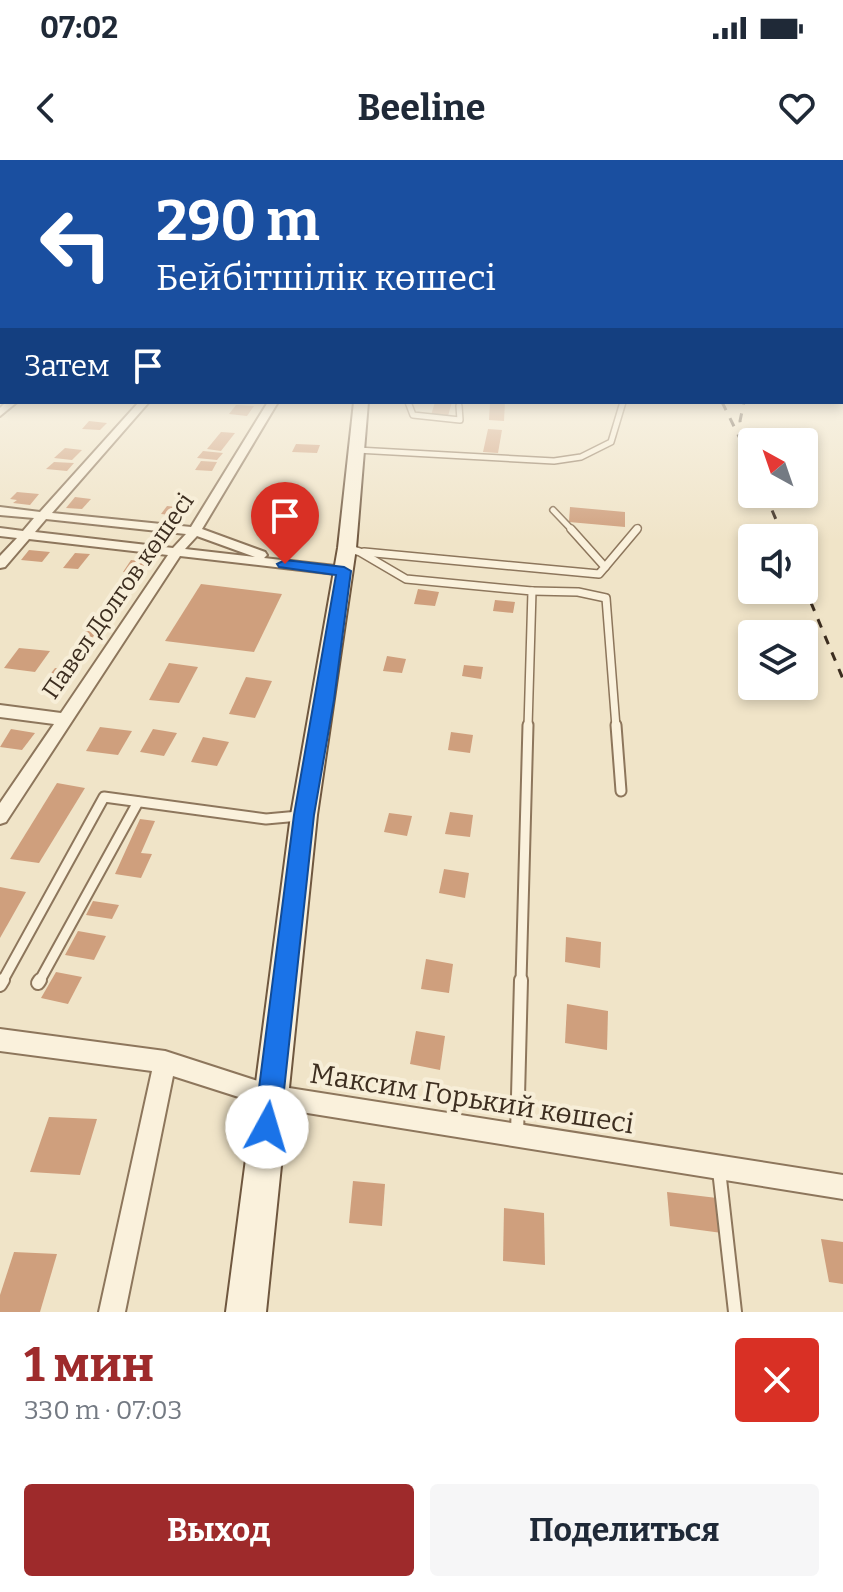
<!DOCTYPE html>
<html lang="ru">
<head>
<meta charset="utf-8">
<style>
  :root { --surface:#fff; --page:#f6f6f7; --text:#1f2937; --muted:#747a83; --accent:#9e2a2b }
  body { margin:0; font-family:Bitter,serif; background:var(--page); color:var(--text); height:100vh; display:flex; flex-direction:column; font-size:30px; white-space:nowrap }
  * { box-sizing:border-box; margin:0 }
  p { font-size:26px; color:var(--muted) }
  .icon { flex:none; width:44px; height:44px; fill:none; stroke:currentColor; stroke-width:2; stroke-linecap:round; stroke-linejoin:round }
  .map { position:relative; height:1152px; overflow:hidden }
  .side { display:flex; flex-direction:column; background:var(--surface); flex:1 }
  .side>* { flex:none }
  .guide { position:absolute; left:0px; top:0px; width:844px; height:244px; box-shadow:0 4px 12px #0003; background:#1a4fa0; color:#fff; overflow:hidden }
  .needle { width:52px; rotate:320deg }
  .controls { position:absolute; left:738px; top:268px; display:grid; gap:16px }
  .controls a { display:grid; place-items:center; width:80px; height:80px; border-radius:8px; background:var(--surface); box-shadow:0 4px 12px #0003; font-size:40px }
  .pin { position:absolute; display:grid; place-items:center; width:68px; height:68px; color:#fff; margin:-82px -34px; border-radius:50% 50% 50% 0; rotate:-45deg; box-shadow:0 0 8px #0007 }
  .pin .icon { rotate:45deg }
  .me { position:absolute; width:88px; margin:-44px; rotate:6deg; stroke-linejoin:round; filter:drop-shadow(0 0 6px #0008) }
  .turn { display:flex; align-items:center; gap:28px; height:168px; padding:0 24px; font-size:36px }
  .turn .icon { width:104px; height:104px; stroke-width:2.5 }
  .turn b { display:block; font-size:56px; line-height:68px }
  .then { display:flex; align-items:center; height:76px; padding:0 24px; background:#0003; gap:16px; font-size:30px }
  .round { display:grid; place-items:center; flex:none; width:84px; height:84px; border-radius:8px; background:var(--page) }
  .headline { display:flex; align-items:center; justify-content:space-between; height:136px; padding:0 24px }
  h1 { font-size:48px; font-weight:700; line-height:60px; color:var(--accent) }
  .primary-button { display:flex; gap:16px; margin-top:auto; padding:16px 24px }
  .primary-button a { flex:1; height:92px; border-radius:8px; background:var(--accent); color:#fff; font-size:32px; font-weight:700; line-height:92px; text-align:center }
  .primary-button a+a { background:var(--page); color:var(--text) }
  .status { display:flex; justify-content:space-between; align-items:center; height:56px; padding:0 40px; background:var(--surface); direction:ltr }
  .status svg { height:22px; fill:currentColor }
  header { display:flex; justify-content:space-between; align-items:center; height:104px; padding:0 24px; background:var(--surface); font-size:36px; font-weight:700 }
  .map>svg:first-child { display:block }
  .building { fill:#cf9f7d }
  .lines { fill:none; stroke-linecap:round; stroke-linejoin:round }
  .lane-far3-casing { stroke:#8d765c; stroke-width:8 }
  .lane-far2-casing { stroke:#8d765c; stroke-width:10 }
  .lane-far1-casing { stroke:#8d765c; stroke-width:13 }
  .lane-casing { stroke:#8d765c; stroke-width:16 }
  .street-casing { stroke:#8d765c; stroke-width:4 }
  .secondary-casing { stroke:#6f573f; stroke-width:4 }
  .lane-far3 { stroke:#faf1dc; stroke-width:5 }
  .lane-far2 { stroke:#faf1dc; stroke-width:7 }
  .lane-far1 { stroke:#faf1dc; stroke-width:9 }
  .lane { stroke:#faf1dc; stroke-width:12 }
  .street { fill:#faf1dc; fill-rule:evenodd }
  .secondary { fill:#faf1dc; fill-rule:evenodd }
  .rail { stroke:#3d2e20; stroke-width:3; stroke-dasharray:9 9; stroke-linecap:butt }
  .route { fill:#1a73e8; stroke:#114b97; stroke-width:2 }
  .labels { text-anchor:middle; stroke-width:8; stroke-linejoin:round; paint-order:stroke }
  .street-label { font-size:24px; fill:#3d2e20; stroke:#f7eed8 }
  .near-street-label { font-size:28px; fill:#3d2e20; stroke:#f7eed8 }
</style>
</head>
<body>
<div class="status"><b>07:02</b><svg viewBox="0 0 49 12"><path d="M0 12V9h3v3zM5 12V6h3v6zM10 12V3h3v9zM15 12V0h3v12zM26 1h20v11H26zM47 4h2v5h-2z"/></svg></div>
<header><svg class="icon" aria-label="back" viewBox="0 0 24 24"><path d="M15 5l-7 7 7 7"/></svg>Beeline<svg class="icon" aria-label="heart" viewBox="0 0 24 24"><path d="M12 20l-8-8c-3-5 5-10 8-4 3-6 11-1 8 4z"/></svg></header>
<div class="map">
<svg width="843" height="1152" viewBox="0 0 843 1152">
  <rect width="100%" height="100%" fill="#f0e4c8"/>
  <g class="building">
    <polygon points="435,242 452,242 448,256 431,255"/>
    <polygon points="490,242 505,242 504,261 489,260"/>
    <polygon points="236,245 254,246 247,256 229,254"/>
    <polygon points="89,261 107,263 100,270 82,269"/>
    <polygon points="488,269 502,270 498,293 483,292"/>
    <polygon points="221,272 235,273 221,291 207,289"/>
    <polygon points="296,284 320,285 317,293 292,292"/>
    <polygon points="65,288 82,290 72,300 54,298"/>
    <polygon points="203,291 223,293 217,300 197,298"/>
    <polygon points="201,301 217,302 212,311 195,310"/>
    <polygon points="54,302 74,303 67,311 46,309"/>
    <polygon points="17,332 39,334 30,345 13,343 17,340 10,339"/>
    <polygon points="75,337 91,339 82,349 66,348"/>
    <polygon points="167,346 187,348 182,356 161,354"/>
    <polygon points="570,347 625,352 625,367 569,362"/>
    <polygon points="277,357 302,358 299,366 274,365"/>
    <polygon points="29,390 50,392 42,402 21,400"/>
    <polygon points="75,393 90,394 78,409 63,408"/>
    <polygon points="131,400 150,402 141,414 123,412"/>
    <polygon points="201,424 282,434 254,492 165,481"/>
    <polygon points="418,429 439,432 435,446 414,444"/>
    <polygon points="495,440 515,442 513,453 493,451"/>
    <polygon points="91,462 109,464 100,478 82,476"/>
    <polygon points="19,488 50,491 35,512 4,508"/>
    <polygon points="387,496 406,499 402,513 383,511"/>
    <polygon points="169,503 198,507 179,543 149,540"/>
    <polygon points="464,505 483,507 481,519 462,516"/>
    <polygon points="55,508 79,511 65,531 40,528"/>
    <polygon points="246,517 272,521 255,558 229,554"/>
    <polygon points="100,567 132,571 118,595 86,591"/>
    <polygon points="11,569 35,573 22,590 0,587"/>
    <polygon points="153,569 177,573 164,596 140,592"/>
    <polygon points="451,572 473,575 470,593 448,590"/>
    <polygon points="203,577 229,582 217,606 191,602"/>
    <polygon points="57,623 85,628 39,703 10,699"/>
    <polygon points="450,652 473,655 470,677 445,674"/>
    <polygon points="389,653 412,656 407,676 384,672"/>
    <polygon points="140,659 155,661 141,693 152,694 141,718 115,714"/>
    <polygon points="444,709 469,713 465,738 439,733"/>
    <polygon points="0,727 26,732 0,778"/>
    <polygon points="93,741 119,745 112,759 86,755"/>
    <polygon points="78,771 106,776 94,800 65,795"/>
    <polygon points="566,777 601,782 600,808 565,802"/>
    <polygon points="426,799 453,804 449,833 421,829"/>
    <polygon points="56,812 82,817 68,844 41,838"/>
    <polygon points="567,844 608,851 607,890 565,883"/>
    <polygon points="416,871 445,876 440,910 410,904"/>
    <polygon points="49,957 97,959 80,1015 30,1012"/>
    <polygon points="353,1021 385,1024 382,1066 349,1063"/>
    <polygon points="667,1032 717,1038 722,1073 670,1066"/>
    <polygon points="504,1048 544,1053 545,1105 503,1101"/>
    <polygon points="821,1079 843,1082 843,1124 829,1122"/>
    <polygon points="14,1092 57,1094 40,1152 0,1152 0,1135"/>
  </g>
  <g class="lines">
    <defs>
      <g id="lane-far3">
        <polyline points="408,242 413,255 460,260 459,246"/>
        <polyline points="357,290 554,301 581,297 611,282 623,242"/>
        <polyline points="553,350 573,371"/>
        <polyline points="635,371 638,368"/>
      </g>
      <g id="lane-far2">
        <polyline points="347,388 360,392 406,419 532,431 528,567"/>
        <polyline points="364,392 599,414 605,407 571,369"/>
        <polyline points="605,407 637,369"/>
        <polyline points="532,431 578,432 606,438 616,567"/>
      </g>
      <g id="lane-far1">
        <polyline points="616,565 621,631"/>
        <polyline points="2,822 104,637 266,659 299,656"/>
        <polyline points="39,822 138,642"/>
        <polyline points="521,822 528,565"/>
      </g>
      <g id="lane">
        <polyline points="38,823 40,820"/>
        <polyline points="0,825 3,820"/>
        <polyline points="517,975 521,820"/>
        <polyline points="719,1010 735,1152"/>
      </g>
      <g id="street">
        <polygon points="6,242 17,242 0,256 0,248"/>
        <path d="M139,242h10l-97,111 139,14 77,-125h10l-76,127 63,23 2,3 -3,3 80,9 6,4 -6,4 -164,-19 -174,266 -6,2v-21l54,-79 -54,-7v-12l61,8 107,-158 -139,-16 -24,28 -5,1v-12l17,-18 -17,-2v-8l23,3 11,-13 -34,-3v-8l40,5zM46,359l140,15 -13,14 -138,-16zM197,376l58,21 -70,-8z"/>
        <polygon points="0,869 165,891 270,925 843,1015 843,1039 270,947 173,916 125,1152 99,1152 152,911 0,891"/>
      </g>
      <polygon id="secondary" points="354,242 368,242 356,388 317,655 266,1152 226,1152 291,655 338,388"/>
    </defs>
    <use href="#lane-far3" class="lane-far3-casing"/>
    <use href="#lane-far2" class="lane-far2-casing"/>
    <use href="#lane-far1" class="lane-far1-casing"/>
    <use href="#lane" class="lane-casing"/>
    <use href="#street" class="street-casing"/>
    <use href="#secondary" class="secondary-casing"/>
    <use href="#lane-far3" class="lane-far3"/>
    <use href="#lane-far2" class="lane-far2"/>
    <use href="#lane-far1" class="lane-far1"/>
    <use href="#lane" class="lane"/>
    <use href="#street" class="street"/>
    <use href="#secondary" class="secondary"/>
    <g class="rail">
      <polyline points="722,242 752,303"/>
      <polyline points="743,280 740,261 744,242"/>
      <polyline points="765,334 784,378"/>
      <polyline points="804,426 843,519"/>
    </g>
  </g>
  <linearGradient id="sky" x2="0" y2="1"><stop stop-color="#8fbad6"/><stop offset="0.58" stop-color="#f8f3e6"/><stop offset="1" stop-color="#f8f3e6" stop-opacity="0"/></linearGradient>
  <rect width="843" height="381" fill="url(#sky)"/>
  <polygon class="route" points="285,400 344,407 351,411 334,540 314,655 280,967 276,976 267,980 257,976 254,967 294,655 336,415 279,407 277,404"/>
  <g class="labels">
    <g class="street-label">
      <text transform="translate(118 436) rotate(-55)" y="8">Павел Долгов көшесі</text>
    </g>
    <g class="near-street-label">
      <text transform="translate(472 938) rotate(9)" y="10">Максим Горький көшесі</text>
    </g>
  </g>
</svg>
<div class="controls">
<a><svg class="needle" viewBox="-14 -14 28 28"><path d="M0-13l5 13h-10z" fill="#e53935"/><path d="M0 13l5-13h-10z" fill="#747a83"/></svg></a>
<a><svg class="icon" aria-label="sound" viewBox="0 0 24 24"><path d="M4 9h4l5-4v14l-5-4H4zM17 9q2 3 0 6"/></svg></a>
<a><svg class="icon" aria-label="layers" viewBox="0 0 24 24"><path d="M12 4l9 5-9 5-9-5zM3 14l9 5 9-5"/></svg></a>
</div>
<div class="pin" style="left:285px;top:404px;background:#d93025"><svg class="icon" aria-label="arrive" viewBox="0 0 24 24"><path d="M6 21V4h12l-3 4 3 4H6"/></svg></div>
<svg class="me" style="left:267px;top:967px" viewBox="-20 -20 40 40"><circle r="19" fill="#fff"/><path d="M0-13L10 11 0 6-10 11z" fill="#1a73e8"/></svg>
<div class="guide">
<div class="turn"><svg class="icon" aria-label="left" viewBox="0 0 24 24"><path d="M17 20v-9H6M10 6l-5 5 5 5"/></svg><div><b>290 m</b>Бейбітшілік көшесі</div></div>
<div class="then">Затем<svg class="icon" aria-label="arrive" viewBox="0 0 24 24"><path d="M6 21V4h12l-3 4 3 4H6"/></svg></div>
</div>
</div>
<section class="side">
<div class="headline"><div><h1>1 мин</h1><p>330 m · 07:03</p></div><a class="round" style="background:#d93025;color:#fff"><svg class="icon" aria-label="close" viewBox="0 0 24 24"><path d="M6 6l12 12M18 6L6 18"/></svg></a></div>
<div class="primary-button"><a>Выход</a><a>Поделиться</a></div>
</section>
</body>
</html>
